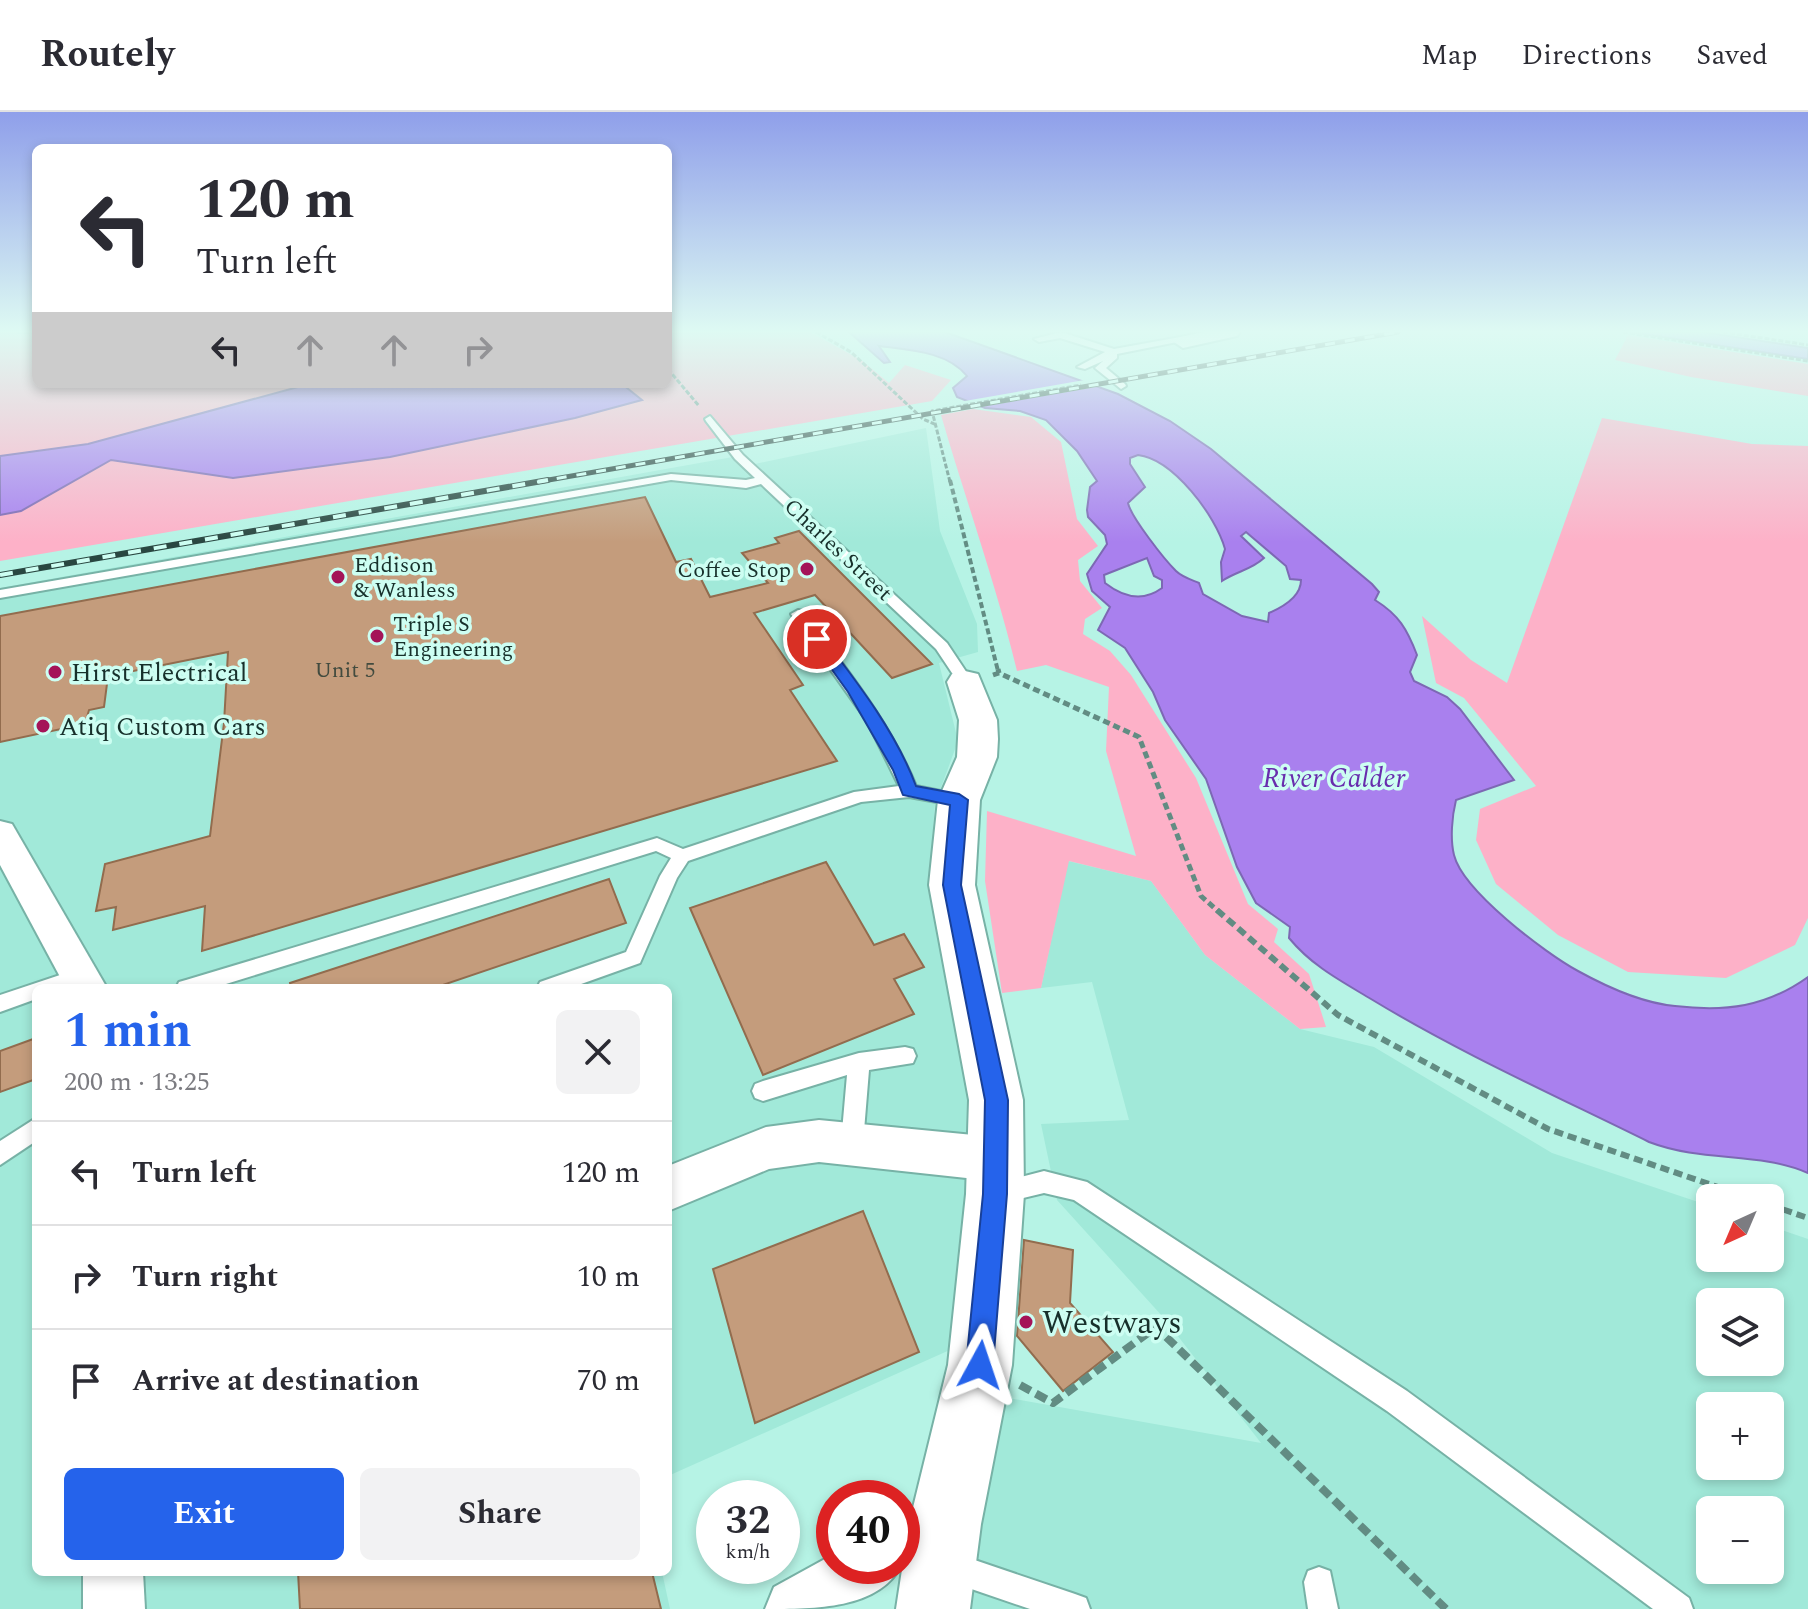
<!DOCTYPE html>
<html lang="en">
<head>
<meta charset="utf-8">
<style>
  :root { --surface:#fff; --page:#f2f2f3; --text:#2b2b33; --muted:#7c7c81; --line:#e1e1e2; --accent:#2563eb }
  body { margin:0; font-family:Spectral,serif; background:var(--page); color:var(--text); height:100vh; display:flex; flex-direction:column; font-size:30px; white-space:nowrap }
  * { box-sizing:border-box; margin:0 }
  p { font-size:26px; color:var(--muted) }
  .icon { flex:none; width:44px; height:44px; fill:none; stroke:currentColor; stroke-width:2; stroke-linecap:round; stroke-linejoin:round }
  .map { position:relative; flex:1; overflow:hidden }
  .side { position:absolute; left:32px; top:872px; width:640px; height:592px; display:flex; flex-direction:column; background:var(--surface); border-radius:12px; box-shadow:0 4px 12px #0003 }
  .side>* { flex:none }
  .hud { position:absolute; left:32px; top:32px; width:640px; height:244px; border-radius:12px; box-shadow:0 4px 12px #0003; background:#fff; color:var(--text); overflow:hidden }
  .needle { width:52px; rotate:224deg }
  .fabs { position:absolute; left:1696px; top:1072px; display:grid; gap:16px }
  .fabs a { display:grid; place-items:center; width:88px; height:88px; border-radius:12px; background:var(--surface); box-shadow:0 4px 12px #0003; font-size:40px }
  .speed { position:absolute; left:696px; top:1368px; display:flex; gap:16px; font-size:40px; font-weight:700; text-align:center }
  .speed>* { display:grid; place-content:center; width:104px; height:104px; border-radius:50%; background:var(--surface); box-shadow:0 4px 12px #0003; line-height:1 }
  .speed small { font-size:20px; font-weight:400 }
  .speed .limit { border:12px solid #d22; background:#fff; color:#111 }
  .pin { position:absolute; display:grid; place-items:center; width:68px; height:68px; color:#fff; margin:-34px; border:4px solid #fff; border-radius:50%; box-shadow:0 2px 8px #0007 }
  .me { position:absolute; width:88px; margin:-44px; rotate:5deg; stroke-linejoin:round; filter:drop-shadow(0 0 6px #0008) }
  .turn { display:flex; align-items:center; gap:28px; height:168px; padding:0 32px; font-size:36px }
  .turn .icon { width:104px; height:104px; stroke-width:2.5 }
  .turn b { display:block; font-size:56px; line-height:68px }
  .lanes { display:flex; align-items:center; height:76px; padding:0 32px; background:#0003; justify-content:center; gap:40px; direction:ltr }
  .lanes .off { opacity:.35 }
  .round { display:grid; place-items:center; flex:none; width:84px; height:84px; border-radius:12px; background:var(--page) }
  .overview { display:flex; align-items:center; justify-content:space-between; height:136px; padding:0 32px }
  h1 { font-size:48px; font-weight:700; line-height:60px; color:var(--accent) }
  .button { display:flex; gap:16px; margin-top:auto; padding:16px 32px }
  .button a { flex:1; height:92px; border-radius:12px; background:var(--accent); color:#fff; font-size:32px; font-weight:700; line-height:92px; text-align:center }
  .button a+a { background:var(--page); color:var(--text) }
  ul { padding:0; list-style:none }
  li { display:flex; align-items:center; gap:24px; height:104px; padding:0 32px; border-top:2px solid var(--line) }
  li div { flex:1 }
  li b { display:block; font-size:30px }
  li em { font-style:normal }
  header { display:flex; align-items:center; gap:48px; box-sizing:border-box; height:112px; padding:0 40px; background:var(--surface); border-bottom:2px solid var(--line) }
  header strong { font-size:38px }
  nav { display:flex; gap:44px; margin-inline-start:auto; font-size:28px }
  .map>svg:first-child { display:block }
  .built { fill:#a1e9d9; fill-rule:evenodd }
  .green { fill:#fdb1c8 }
  .water { fill:#a980ee; stroke:#7d68b4; stroke-width:2; fill-rule:evenodd }
  .pier { fill:#b6f3e5 }
  .building { fill:#c49c7c; stroke:#926c4e; stroke-width:2 }
  .lines { fill:none; stroke-linecap:round; stroke-linejoin:round }
  .lane-casing { stroke:#77b2a6; stroke-width:4 }
  .street-casing { stroke:#77b2a6; stroke-width:4 }
  .secondary-casing { stroke:#77b2a6; stroke-width:4 }
  .path-far4 { stroke:#628c83; stroke-width:3; stroke-dasharray:5 2; stroke-linecap:butt }
  .path-far3 { stroke:#628c83; stroke-width:4; stroke-dasharray:6 3; stroke-linecap:butt }
  .path-far2 { stroke:#628c83; stroke-width:5; stroke-dasharray:7 4; stroke-linecap:butt }
  .path-far1 { stroke:#628c83; stroke-width:6; stroke-dasharray:9 5; stroke-linecap:butt }
  .path { stroke:#628c83; stroke-width:8; stroke-dasharray:12 6; stroke-linecap:butt }
  .lane { fill:#fff; fill-rule:evenodd }
  .street { fill:#fff; fill-rule:evenodd }
  .secondary { fill:#fff; fill-rule:evenodd }
  .rail-far1-casing { stroke:#294741; stroke-width:5 }
  .rail-casing { stroke:#294741; stroke-width:6 }
  .rail-far1 { stroke:#cdfef2; stroke-width:3; stroke-dasharray:10; stroke-linecap:butt }
  .rail { stroke:#cdfef2; stroke-width:4; stroke-dasharray:13; stroke-linecap:butt }
  .route { fill:#2563eb; stroke:#184099; stroke-width:2 }
  .poi-dot { fill:#a41458; stroke:#cdfef2; stroke-width:3 }
  .labels { text-anchor:middle; stroke-width:7; stroke-linejoin:round; paint-order:stroke }
  .far-street-label { font-size:22px; fill:#17302b; stroke:#cdfef2 }
  .far-poi-label { font-size:22px; fill:#17302b; stroke:#cdfef2; text-anchor:start }
  .number-label { font-size:22px; fill:#424b3f }
  .poi-label { font-size:26px; fill:#17302b; stroke:#cdfef2; text-anchor:start }
  .water-label { font-size:28px; font-style:italic; fill:#682dad; stroke:#cdfef2 }
  .near-poi-label { font-size:32px; fill:#17302b; stroke:#cdfef2; text-anchor:start }
</style>
</head>
<body>
<header>
<strong>Routely</strong>
<nav><a>Map</a><a>Directions</a><a>Saved</a></nav>
</header>
<div class="map">
<svg width="1808" height="1497" viewBox="0 0 1808 1497">
  <rect width="100%" height="100%" fill="#b6f3e5"/>
  <g class="built">
    <polygon points="926,316 940,419 977,512 978,540 939,551 958,629 935,692 931,744 968,940 965,1087 952,1237 668,1364 668,876 36,876 36,1460 662,1460 670,1497 0,1497 0,476 744,343 755,352"/>
    <path d="M1068,749l83,20 54,74 95,74 74,18 178,106 158,53v52h60v-32l38,13v370h-839l34,-212 258,46 -98,-126 -106,-117 -16,-76 88,-4 -37,-138 -51,6zM1710,1190h60v60h-60zM1710,1294h60v60h-60zM1710,1398h60v60h-60z"/>
  </g>
  <g class="green">
    <polygon points="0,220 36,220 36,272 309,272 88,332 0,344"/>
    <polygon points="668,220 810,220 861,248 889,271 905,253 951,268 932,289 0,449 0,403 21,399 111,348 233,366 390,344 575,306 641,287 622,272 668,272"/>
    <polygon points="1628,223 1808,252 1808,284 1691,265 1615,248"/>
    <path d="M973,297l58,8 30,25 16,77 21,27 -20,14 2,21 22,27 -17,11 -2,15 27,17 21,24 65,103 52,126 30,25 -4,13 35,32 17,53 -26,2 -95,-74 -54,-74 -82,-20 -28,127 -39,5 -17,-112 2,-70 149,45 -30,-105 3,-64 -63,-22 -29,6c-21,-87 -51,-170 -76,-256z"/>
    <polygon points="1602,306 1752,332 1808,334 1808,806 1795,833 1726,866 1628,860 1558,823 1496,772 1476,728 1480,697 1536,674 1464,586 1436,571 1422,504 1471,548 1507,571"/>
  </g>
  <g class="water">
    <path d="M849,220h96l173,62 52,27 41,28 161,135 7,8 -4,8c24,15 32,29 42,55l-7,17 4,9 33,16 13,12 54,71 -58,20c-4,16 -6,39 -2,55 9,36 91,98 124,116 29,16 63,32 97,35 51,6 91,1 133,-29v196c-51,-22 -104,-10 -159,-31 -93,-46 -189,-89 -278,-143 -30,-18 -59,-33 -82,-61l1,-11 -34,-24 -19,-36 -31,-88 -41,-59 -12,-28 -28,-44 -27,-18 12,-23 -18,-16 -5,-17 20,-30 -2,-9 -17,-18 -1,-7 3,-23 7,-6 -20,-30 -31,-31 -26,-9 -35,-3 -28,-11 -4,-9 14,-12c-20,-25 -59,-26 -88,-30l11,16 -6,1zM1138,343c35,4 78,61 87,94l-4,13 1,19c15,-10 29,-11 42,-23l-23,-22 5,-4 40,34 4,13 11,1c0,17 -18,27 -32,33l-1,9 -26,-6 -39,-22 -4,-11c-7,-3 -17,-6 -23,-12 -12,-12 -45,-54 -48,-68l17,-16 -15,-23v-6zM1147,446l7,18 8,4v8c-19,14 -39,9 -57,-5l-1,-8z"/>
    <polygon points="1630,220 1703,220 1808,236 1808,247"/>
    <polygon points="309,272 622,272 642,288 575,306 390,345 233,366 111,348 21,399 0,403 0,344 88,332"/>
  </g>
  <polygon class="pier" points="1090,267 1107,273 975,296 959,290"/>
  <g class="building">
    <polygon points="645,385 676,450 691,447 710,485 768,471 742,441 779,431 775,426 799,419 932,552 892,566 815,483 754,501 803,573 790,578 837,649 202,839 205,794 113,818 116,795 96,799 105,752 210,724 224,611 228,540 108,564 104,595 89,598 85,612 0,630 0,504"/>
    <polygon points="826,750 874,833 904,822 924,855 894,867 914,902 763,963 690,796"/>
    <polygon points="609,767 626,811 434,876 291,876 290,871"/>
    <polygon points="36,926 36,967 0,980 0,939"/>
    <polygon points="863,1099 919,1240 755,1311 713,1157"/>
    <polygon points="1024,1128 1073,1138 1070,1191 1113,1240 1063,1279 1017,1224"/>
    <polygon points="298,1460 652,1460 661,1497 300,1497"/>
  </g>
  <g class="lines">
    <defs>
      <g id="lane">
        <polygon points="1061,220 1114,237 1197,222 1202,225 1117,242 1117,246 1106,256 1125,272 1126,274 1121,277 1095,256 1103,249 1085,257 1077,255 1105,240 1060,226 1039,230 1034,227"/>
        <polygon points="710,304 743,343 947,531 973,570 970,573 960,573 936,537 761,372 746,376 671,368 0,486 0,478 671,362 746,368 755,366 735,347 706,309 705,307"/>
        <path d="M798,498l5,1c42,56 86,110 113,175l49,10 2,4 -2,4 -6,2 -50,-9 -48,5 -173,59 -11,17 -37,85 -70,25h-33l3,-6 86,-30 34,-76 11,-18 -15,-7 -443,137h-37l3,-6 7,-2 471,-142 26,11 171,-57 45,-6 -32,-65 -76,-107z"/>
        <polygon points="81,856 88,858 91,864 88,870 69,876 36,876 36,887 0,900 0,883"/>
        <polygon points="905,935 913,937 916,944 913,951 869,958 863,1031 860,1038 852,1042 844,1038 841,1031 847,963 763,989 755,986 752,979 755,972 763,969 859,941"/>
        <polygon points="36,1006 36,1029 0,1053 0,1029"/>
        <polygon points="1044,1059 1087,1070 1407,1279 1689,1486 1693,1497 1653,1497 1387,1299 1074,1088 1044,1081 1002,1091 994,1088 990,1080 994,1072"/>
        <polygon points="954,1441 1075,1482 1086,1486 1090,1497 1030,1497 954,1471 943,1467 939,1456 943,1445"/>
        <polygon points="1319,1455 1330,1459 1338,1497 1308,1497 1304,1470 1308,1459"/>
      </g>
      <g id="street">
        <polygon points="1204,220 1240,220 1237,224 1183,236 1174,230 1176,226"/>
        <polygon points="0,709 12,712 107,876 66,876 0,753"/>
        <polygon points="819,1008 994,1025 1010,1032 1017,1047 1010,1062 994,1069 819,1050 769,1057 668,1099 668,1054 766,1015"/>
        <path d="M834,1442v12h67c-23,43 -85,43 -136,43l9,-22z"/>
        <polygon points="83,1460 143,1460 145,1497 83,1497"/>
      </g>
      <polygon id="secondary" points="965,559 978,562 997,608 998,627 997,645 980,688 975,773 1023,988 1024,1082 1012,1253 981,1412 970,1497 896,1497 909,1412 948,1253 966,1082 969,988 929,773 938,688 957,645 959,608 947,570 952,562"/>
    </defs>
    <use href="#lane" class="lane-casing"/>
    <use href="#street" class="street-casing"/>
    <use href="#secondary" class="secondary-casing"/>
    <g class="path-far4">
      <polyline points="17,220 36,221"/>
      <polyline points="816,220 851,240 923,307 937,313"/>
      <polyline points="1623,220 1808,249"/>
      <polyline points="1723,220 1808,233"/>
      <polyline points="668,257 699,294"/>
      <polyline points="950,370 932,299 1081,273"/>
    </g>
    <polyline class="path-far3" points="950,368 998,559"/>
    <g class="path-far2">
      <polyline points="998,557 999,561"/>
      <polyline points="993,563 999,561 1139,625 1201,784 1219,800"/>
    </g>
    <g class="path-far1">
      <polyline points="1217,798 1338,903 1548,1017 1750,1086"/>
      <polyline points="1770,1093 1808,1106"/>
    </g>
    <polyline class="path" points="1020,1273 1053,1291 1156,1215 1446,1497"/>
    <use href="#lane" class="lane"/>
    <use href="#street" class="street"/>
    <use href="#secondary" class="secondary"/>
    <defs>
      <polyline id="rail-far1" points="537,370 1398,220"/>
      <polyline id="rail" points="0,463 548,368"/>
    </defs>
    <use href="#rail-far1" class="rail-far1-casing"/>
    <use href="#rail" class="rail-casing"/>
    <use href="#rail-far1" class="rail-far1"/>
    <use href="#rail" class="rail"/>
  </g>
  <linearGradient id="sky" x2="0" y2="1"><stop stop-color="#8f9fea"/><stop offset="0.51" stop-color="#defaf3"/><stop offset="1" stop-color="#defaf3" stop-opacity="0"/></linearGradient>
  <rect width="1808" height="430" fill="url(#sky)"/>
  <path class="route" d="M812,524h10c35,46 74,96 94,150l43,8 9,6 -7,85 47,215 -1,94 -14,171 -4,9 -9,4 -10,-4 -4,-9 17,-171 2,-94 -42,-215 7,-80 -47,-10 -10,-25 -45,-78 -38,-53z"/>
  <g class="poi-dot">
    <circle cx="807" cy="457" r="8"/>
    <circle cx="338" cy="465" r="8"/>
    <circle cx="377" cy="524" r="8"/>
    <circle cx="55" cy="560" r="8"/>
    <circle cx="43" cy="614" r="8"/>
    <circle cx="1026" cy="1210" r="8"/>
  </g>
  <g class="labels">
    <g class="far-street-label">
      <text transform="translate(839 437) rotate(43)" y="8">Charles Street</text>
    </g>
    <g class="far-poi-label">
      <text x="354" y="460">Eddison<tspan x="354" dy="25">&amp; Wanless</tspan></text>
      <text x="791" y="465" text-anchor="end">Coffee Stop</text>
      <text x="393" y="519">Triple S<tspan x="393" dy="25">Engineering</tspan></text>
    </g>
    <g class="number-label">
      <text x="345" y="565">Unit 5</text>
    </g>
    <g class="poi-label">
      <text x="71" y="569">Hirst Electrical</text>
      <text x="59" y="623">Atiq Custom Cars</text>
    </g>
    <g class="water-label">
      <text x="1334" y="675">River Calder</text>
    </g>
    <g class="near-poi-label">
      <text x="1042" y="1221">Westways</text>
    </g>
  </g>
</svg>
<div class="fabs">
<a><svg class="needle" viewBox="-14 -14 28 28"><path d="M0-13l5 13h-10z" fill="#e53935"/><path d="M0 13l5-13h-10z" fill="#7c7c81"/></svg></a>
<a><svg class="icon" aria-label="layers" viewBox="0 0 24 24"><path d="M12 4l9 5-9 5-9-5zM3 14l9 5 9-5"/></svg></a>
<a>+</a>
<a>−</a>
</div>
<div class="speed"><div>32<small>km/h</small></div><div class="limit">40</div></div>
<div class="pin" style="left:817px;top:527px;background:#d93025"><svg class="icon" aria-label="arrive" viewBox="0 0 24 24"><path d="M6 21V4h12l-3 4 3 4H6"/></svg></div>
<svg class="me" style="left:980px;top:1253px" viewBox="-20 -20 40 40"><path d="M0-17L14 15 0 8-14 15z" fill="#2563eb" stroke="#fff" stroke-width="4"/></svg>
<div class="hud">
<div class="turn"><svg class="icon" aria-label="left" viewBox="0 0 24 24"><path d="M17 20v-9H6M10 6l-5 5 5 5"/></svg><div><b>120 m</b>Turn left</div></div>
<div class="lanes"><svg class="icon" aria-label="left" viewBox="0 0 24 24"><path d="M17 20v-9H6M10 6l-5 5 5 5"/></svg><svg class="icon off" aria-label="ahead" viewBox="0 0 24 24"><path d="M12 20V5M6 11l6-6 6 6"/></svg><svg class="icon off" aria-label="ahead" viewBox="0 0 24 24"><path d="M12 20V5M6 11l6-6 6 6"/></svg><svg class="icon off" aria-label="right" viewBox="0 0 24 24"><path d="M7 20v-9h11M14 6l5 5-5 5"/></svg></div>
</div>
<section class="side">
<div class="overview"><div><h1>1 min</h1><p>200 m · 13:25</p></div><a class="round"><svg class="icon" aria-label="close" viewBox="0 0 24 24"><path d="M6 6l12 12M18 6L6 18"/></svg></a></div>
<ul>
<li><svg class="icon" aria-label="left" viewBox="0 0 24 24"><path d="M17 20v-9H6M10 6l-5 5 5 5"/></svg><div><b>Turn left</b></div><em>120 m</em></li>
<li><svg class="icon" aria-label="right" viewBox="0 0 24 24"><path d="M7 20v-9h11M14 6l5 5-5 5"/></svg><div><b>Turn right</b></div><em>10 m</em></li>
<li><svg class="icon" aria-label="arrive" viewBox="0 0 24 24"><path d="M6 21V4h12l-3 4 3 4H6"/></svg><div><b>Arrive at destination</b></div><em>70 m</em></li>
</ul>
<div class="button"><a>Exit</a><a>Share</a></div>
</section>
</div>
</body>
</html>
